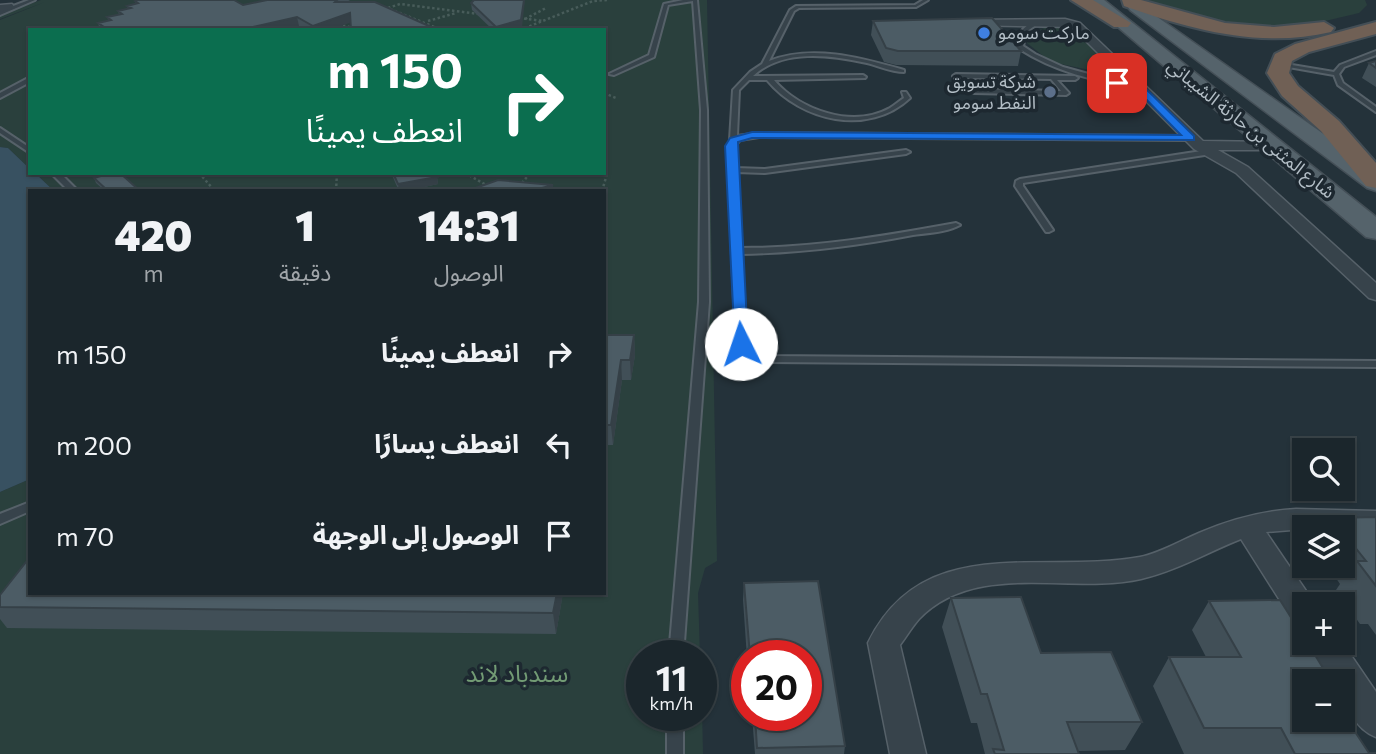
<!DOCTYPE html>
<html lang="ar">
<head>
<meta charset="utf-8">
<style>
  :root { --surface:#1b262c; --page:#283238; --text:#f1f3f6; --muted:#a0a5a9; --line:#394348 }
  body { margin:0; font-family:Commissioner,"Noto Sans Arabic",sans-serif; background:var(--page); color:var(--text); direction:rtl; height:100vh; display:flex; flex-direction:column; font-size:26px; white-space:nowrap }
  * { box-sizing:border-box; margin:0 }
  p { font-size:23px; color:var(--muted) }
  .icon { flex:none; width:38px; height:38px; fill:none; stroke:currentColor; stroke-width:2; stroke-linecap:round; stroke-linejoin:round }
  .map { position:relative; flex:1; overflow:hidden; direction:ltr }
  .side { position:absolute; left:28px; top:189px; width:578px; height:406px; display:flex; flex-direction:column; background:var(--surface); border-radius:0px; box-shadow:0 2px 5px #0004,0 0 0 2px var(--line); direction:rtl }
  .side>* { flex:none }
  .top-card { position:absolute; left:28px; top:28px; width:578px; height:147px; border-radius:0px; box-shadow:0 2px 5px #0004,0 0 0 2px var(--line); direction:rtl; background:#0b6e4f; color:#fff; overflow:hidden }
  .buttons { position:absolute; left:1292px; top:438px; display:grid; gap:14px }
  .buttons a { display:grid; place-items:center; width:63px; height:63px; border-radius:0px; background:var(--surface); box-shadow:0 2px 5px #0004,0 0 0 2px var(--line); font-size:35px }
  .speed { position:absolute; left:626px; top:640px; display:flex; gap:14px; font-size:35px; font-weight:700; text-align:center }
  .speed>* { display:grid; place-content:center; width:91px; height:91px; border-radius:50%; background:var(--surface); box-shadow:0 2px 5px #0004,0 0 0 2px var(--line); line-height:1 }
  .speed small { font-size:18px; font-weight:400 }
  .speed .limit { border:10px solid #d22; background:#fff; color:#111 }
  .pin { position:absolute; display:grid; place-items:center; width:60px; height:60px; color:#fff; margin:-30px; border-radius:14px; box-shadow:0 4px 10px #0006 }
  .me { position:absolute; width:77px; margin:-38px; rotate:356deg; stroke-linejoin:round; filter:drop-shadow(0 0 5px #0008) }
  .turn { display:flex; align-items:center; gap:24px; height:147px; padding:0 28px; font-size:32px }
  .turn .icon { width:91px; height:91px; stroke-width:2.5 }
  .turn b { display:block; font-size:49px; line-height:60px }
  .eta { display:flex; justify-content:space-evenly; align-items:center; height:119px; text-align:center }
  .eta b { font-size:42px; font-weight:800; line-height:49px }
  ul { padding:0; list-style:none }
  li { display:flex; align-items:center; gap:21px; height:91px; padding:0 28px }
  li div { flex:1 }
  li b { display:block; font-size:26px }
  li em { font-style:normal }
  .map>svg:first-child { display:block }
  .green { fill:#2a403d }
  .water { fill:#385161 }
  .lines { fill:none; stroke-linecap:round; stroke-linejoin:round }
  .service-casing { stroke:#566169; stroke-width:4 }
  .pedestrian-casing { stroke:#566169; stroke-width:3 }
  .minor-casing { stroke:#566169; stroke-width:3 }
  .primary-casing { stroke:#444f57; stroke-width:3 }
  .motorway-casing { stroke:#434e56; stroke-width:4 }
  .path { stroke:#485c5a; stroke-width:2.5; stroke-dasharray:2.5 2.5; stroke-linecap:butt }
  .service { fill:#37434b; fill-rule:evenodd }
  .pedestrian { fill:#37434b; fill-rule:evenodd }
  .minor { fill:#37434b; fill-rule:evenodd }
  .primary { fill:#55636b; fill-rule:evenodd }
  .motorway { fill:#706055; fill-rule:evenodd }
  .wall { fill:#414f57 }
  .shaded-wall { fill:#354047 }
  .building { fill:#4c5c65; stroke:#354047; stroke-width:2 }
  .route { fill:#1a73e8; stroke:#114b97; stroke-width:2 }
  .shop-dot { fill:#3f7fe0; stroke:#1d2830; stroke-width:2.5 }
  .service-dot { fill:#5c6f8a; stroke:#1d2830; stroke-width:2.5 }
  .labels { text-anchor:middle; stroke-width:7; stroke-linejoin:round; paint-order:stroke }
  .far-poi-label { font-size:18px; fill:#b3bec6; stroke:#1d2830; text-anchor:start }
  .far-street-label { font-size:18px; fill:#b3bec6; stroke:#1d2830 }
  .near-park-label { font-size:24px; fill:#729b74; stroke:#1d2830 }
</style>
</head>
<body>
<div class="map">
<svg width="1376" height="754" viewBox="0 0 1376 754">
  <rect width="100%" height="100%" fill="#24323a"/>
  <g class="green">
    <polygon points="41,0 707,0 717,561 705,568 698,593 700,656 642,656 642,716 702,716 702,708 703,754 0,754 0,492 30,479 30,593 604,593 604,191 54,191 35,173 604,173 604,30 30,30 30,169 8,148 0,147 0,20 45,2 0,19 0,15"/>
    <polygon points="1147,0 1365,0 1367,5 1359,13 1291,29 1210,23"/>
    <polygon points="1068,25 1124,77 1051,62 1027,43 1028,35 1049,26"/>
  </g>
  <polygon class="water" points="0,147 8,148 30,169 30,173 35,173 54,191 30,191 30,479 0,492"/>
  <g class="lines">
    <defs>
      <g id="service">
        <polygon points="29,0 35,0 0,15 0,11"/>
        <polygon points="683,0 697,0 707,110 709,302 683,656 669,656 699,302 701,110 693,1 668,5 654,57 614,75 609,74 649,55 664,4"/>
        <path d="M923,0h5l-12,7 -117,1 -5,3 -25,50c44,-17 92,-3 135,9v2c-12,0 -25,-6 -37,-9 -36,-8 -84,-15 -114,13l110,-1 3,2 -1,1 -91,2c26,30 78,49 116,28 5,-3 9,-7 14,-10l-2,-6h4l4,6c-42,39 -109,23 -143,-18h-18l-10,10 -2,46 22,-3 431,3 3,2 -3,2 -431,-3 -19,3 -5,6 1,22 29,1 141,-19 4,2 -4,2 -141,19 -29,-1 4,76c73,0 145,-12 216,-25l4,2c-12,7 -32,8 -47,10 -57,11 -114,18 -172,19l5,90 4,5 19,7 607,5v6l-608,-5 -26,-9 -6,-9 -9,-198 4,-4 -1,-2 3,-50 17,-18 12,-8 28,-54 6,-4 119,-1z"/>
        <path d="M1035,21l5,1 -14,10 -3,14 12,8 28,13 29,8 49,11 -3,2c-43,-7 -83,-16 -120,-40 -2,-14 5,-21 17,-27z"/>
        <polygon points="1376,51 1376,55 1344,67 1339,74 1343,83 1376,107 1376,112 1338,85 1334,75 1277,65 1280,63 1334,72 1340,65"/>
        <path d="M956,74l119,2 3,2 -3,2h-18l12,13 -3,2 -92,-2 -10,-4 -11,-13zM961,78l90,1 10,12 -86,-2 -7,-2z"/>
        <polygon points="30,77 30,82 0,98 0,93"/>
        <polygon points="0,128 30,148 30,153 0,133"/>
        <polygon points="1208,150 1212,152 1211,154 1023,183 1023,186 1053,230 1049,232 1046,232 1015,186 1016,181 1020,179"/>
        <polygon points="51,173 60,173 78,191 69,191"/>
        <polygon points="30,502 30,511 0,524 0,514"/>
        <rect x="667" y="716" width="16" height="38"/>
      </g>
      <polygon id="pedestrian" points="12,4 15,8 0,12 0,5"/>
      <g id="minor">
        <polygon points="967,20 1065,19 1080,23 1203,141 1276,142 1279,145 1271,150 1218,150 1248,167 1376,283 1376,300 1369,298 1236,173 1194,149 1072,27 963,25 963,21"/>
        <path d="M1296,509l80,2v20l-72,-4v2l-38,3 49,72h-11v20l-11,-3 -52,-82c-33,13 -65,32 -100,40 -71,16 -165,-19 -222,40 -7,8 -13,18 -19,26l26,109h-36l-22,-111c55,-113 175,-68 272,-86 20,-4 40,-16 59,-24 32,-14 62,-22 97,-24z"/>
        <path d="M1308,642h34l34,50v45c-21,-8 -34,-34 -34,-56h-11z"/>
      </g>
      <g id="primary">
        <polygon points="1086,0 1104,0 1376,217 1376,239 1366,237"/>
        <polygon points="1136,2 1376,171 1376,191 1367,188 1130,10 1128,7"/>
      </g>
      <g id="motorway">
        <polygon points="1071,0 1093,0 1131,23 1128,27 1114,27"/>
        <path d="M1122,0h19l84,23 49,4 50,-5 10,6 -3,4c-70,17 -142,-3 -207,-26z"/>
        <polygon points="1376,22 1376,34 1309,52 1292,61 1289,73 1298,86 1339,121 1376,163 1376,188 1366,186 1321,131 1282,96 1267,73 1275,54 1295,44"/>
      </g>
    </defs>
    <use href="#service" class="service-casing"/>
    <use href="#pedestrian" class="pedestrian-casing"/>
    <use href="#minor" class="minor-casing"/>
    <use href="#primary" class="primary-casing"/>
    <use href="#motorway" class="motorway-casing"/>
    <g class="path">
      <polyline points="388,8 400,4 479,14"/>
      <polyline points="390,9 442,30"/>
      <polyline points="519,18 543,21"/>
      <polyline points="525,19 546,8"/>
      <polyline points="428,21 456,13"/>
      <polyline points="338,24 361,30"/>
      <polyline points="520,30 593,1 607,0"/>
      <polyline points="604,93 616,98"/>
      <polyline points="199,173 215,191"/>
      <polyline points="465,173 488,186"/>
      <polyline points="522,183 530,173"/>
      <polyline points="336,191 337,173"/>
      <polyline points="602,191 607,174 604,157"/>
    </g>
    <use href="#service" class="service"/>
    <use href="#pedestrian" class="pedestrian"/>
    <use href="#minor" class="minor"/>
    <use href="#primary" class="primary"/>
    <use href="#motorway" class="motorway"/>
  </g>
  <g class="wall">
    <polygon points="267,0 350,0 347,2 350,22 330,30 306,30 299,26 283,30 100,30 98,23 109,21 107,17 119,15 118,11 128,9 127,6 136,4 135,1 243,5"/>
    <polygon points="471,3 522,27 512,30 493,30 472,10"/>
    <polygon points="873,21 1021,51 1018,66 896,65 884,62 871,35"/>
    <polygon points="1376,61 1376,87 1362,78 1369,63"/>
    <polygon points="391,173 431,173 437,177 438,184 406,191 399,191"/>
    <polygon points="94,178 140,191 105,191 96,183"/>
    <polygon points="604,335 634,335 635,355 631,380 622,380 613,445 604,445"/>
    <polygon points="1376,517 1376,635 1368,624 1360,624 1336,590 1340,584 1327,565 1342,565 1342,527 1326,527 1332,518"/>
    <polygon points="818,581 845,746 844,754 755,754 752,716 807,716 807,656 747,656 747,658 743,600 744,583"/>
    <polygon points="563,593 556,634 7,628 0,619 0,607"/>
    <polygon points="951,598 1041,653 1142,722 1125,750 1078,751 1079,754 985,754 977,723 971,723 942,627"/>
    <polygon points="1209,601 1304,681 1369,753 1376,754 1184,754 1153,686 1169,657 1206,657 1192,630"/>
  </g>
  <g class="shaded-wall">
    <polygon points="524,0 525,0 522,27 512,30 496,30 496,27"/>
    <polygon points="350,13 352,22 330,30 313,30 313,26"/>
    <polygon points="297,17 299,26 283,30 240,30"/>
    <polygon points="437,177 438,184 406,191 399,191 398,184"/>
    <polygon points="553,185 554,191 531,191"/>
    <polygon points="634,335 635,355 631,380 630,360"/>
    <polygon points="621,360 622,380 613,445 611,425"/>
    <polygon points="557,593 563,593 556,634 553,613"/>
  </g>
  <g class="building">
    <polygon points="137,0 234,0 243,5 267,0 337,0 335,2 375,2 438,30 351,30 350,13 313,26 297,17 240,30 105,30 107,29 98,23 111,20 107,17 122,14 118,11 131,8 127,6 138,3 135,1"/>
    <polygon points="474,0 524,0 521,20 496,27 471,3"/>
    <polygon points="992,18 1021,51 898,51 886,48 873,21"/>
    <polygon points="1376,61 1376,68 1369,63"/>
    <polygon points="111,173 120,173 140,191 108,191 94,178"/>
    <polygon points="393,173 431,173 437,177 398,184"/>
    <polygon points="498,180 553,185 531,191 467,191"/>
    <polygon points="604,335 634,335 630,360 621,360 611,425 604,425"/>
    <polygon points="1376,517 1376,586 1357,561 1366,561 1342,531 1342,527 1339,527 1332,518"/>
    <polygon points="30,557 30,593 557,593 553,613 0,607 0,595"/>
    <polygon points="818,581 845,746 757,748 755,716 807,716 807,656 750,656 744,583"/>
    <polygon points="1021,597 1041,653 1111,652 1142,722 1067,722 1079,754 995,754 993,749 1004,750 987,694 981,694 951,598"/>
    <polygon points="1280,600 1304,638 1304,642 1307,642 1331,681 1304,681 1304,719 1342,719 1342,712 1369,753 1376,753 1376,754 1295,754 1281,728 1204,728 1169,657 1241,657 1209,601"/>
  </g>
  <polygon class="route" points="1117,80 1141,84 1194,136 1194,140 752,138 738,142 748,344 746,347 735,347 725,146 730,138 752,132 1181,135 1135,88 1114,85"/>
  <circle class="shop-dot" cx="984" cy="33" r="7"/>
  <circle class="service-dot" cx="1050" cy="92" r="7"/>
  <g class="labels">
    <g class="far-poi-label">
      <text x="998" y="39">ماركت سومو</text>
      <text x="1036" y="88" text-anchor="end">شركة تسويق<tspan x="1036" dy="21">النفط سومو</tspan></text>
    </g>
    <g class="far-street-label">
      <text transform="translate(1251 129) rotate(39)" y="6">شارع المثنى بن حارثة الشيباني</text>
    </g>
    <g class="near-park-label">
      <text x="517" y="682">سندباد لاند</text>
    </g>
  </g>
</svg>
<div class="buttons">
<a><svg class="icon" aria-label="search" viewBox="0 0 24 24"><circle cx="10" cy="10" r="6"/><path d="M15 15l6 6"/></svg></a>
<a><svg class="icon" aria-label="layers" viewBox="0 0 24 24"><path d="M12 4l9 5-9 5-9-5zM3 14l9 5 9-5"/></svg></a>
<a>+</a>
<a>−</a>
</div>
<div class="speed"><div>11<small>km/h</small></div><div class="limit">20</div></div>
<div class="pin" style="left:1117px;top:83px;background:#d93025"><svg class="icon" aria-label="arrive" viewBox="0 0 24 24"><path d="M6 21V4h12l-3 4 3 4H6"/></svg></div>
<svg class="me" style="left:741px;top:344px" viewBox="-20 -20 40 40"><circle r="19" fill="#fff"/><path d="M0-13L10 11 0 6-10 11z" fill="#1a73e8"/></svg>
<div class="top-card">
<div class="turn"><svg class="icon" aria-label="right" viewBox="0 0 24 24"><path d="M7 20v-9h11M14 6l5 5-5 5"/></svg><div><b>150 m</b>انعطف يمينًا</div></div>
</div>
<section class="side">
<div class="eta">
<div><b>14:31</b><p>الوصول</p></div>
<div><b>1</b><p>دقيقة</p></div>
<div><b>420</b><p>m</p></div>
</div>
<ul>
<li><svg class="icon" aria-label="right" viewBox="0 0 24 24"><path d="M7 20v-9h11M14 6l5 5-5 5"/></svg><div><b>انعطف يمينًا</b></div><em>150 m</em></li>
<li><svg class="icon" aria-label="left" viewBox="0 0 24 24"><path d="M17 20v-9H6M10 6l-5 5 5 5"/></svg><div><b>انعطف يسارًا</b></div><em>200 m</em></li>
<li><svg class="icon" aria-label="arrive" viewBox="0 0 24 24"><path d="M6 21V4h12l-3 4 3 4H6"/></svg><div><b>الوصول إلى الوجهة</b></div><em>70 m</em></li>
</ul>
</section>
</div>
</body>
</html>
